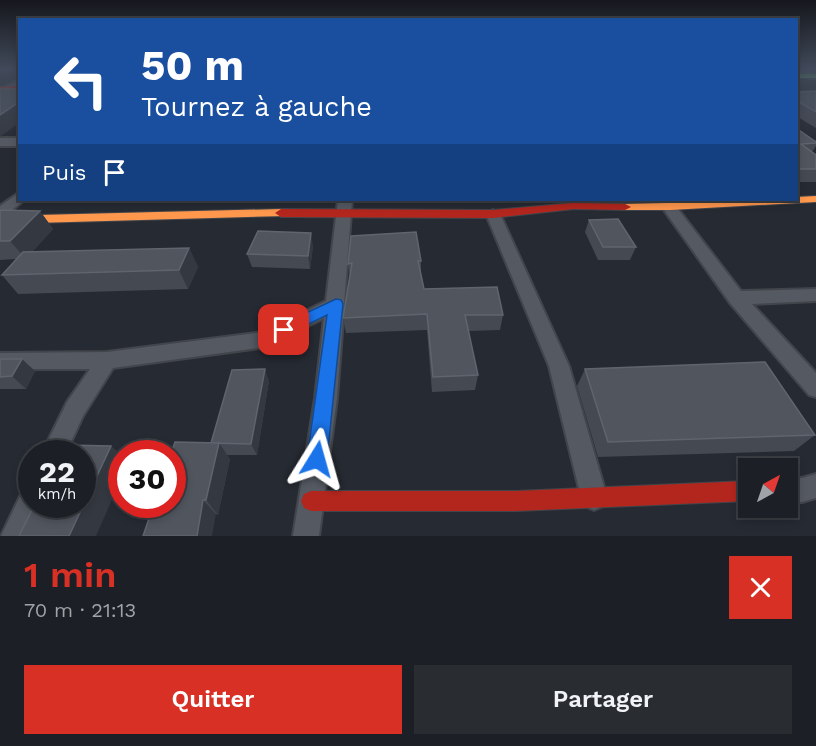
<!DOCTYPE html>
<html lang="fr">
<head>
<meta charset="utf-8">
<style>
  :root { --surface:#1c2026; --page:#292d32; --text:#f1f3f6; --muted:#a0a3a7; --line:#3a3e43; --accent:#d93025 }
  body { margin:0; font-family:"Work Sans",sans-serif; background:var(--page); color:var(--text); height:100vh; display:flex; flex-direction:column; font-size:22px; white-space:nowrap }
  * { box-sizing:border-box; margin:0 }
  p { font-size:20px; color:var(--muted) }
  .icon { flex:none; width:33px; height:33px; fill:none; stroke:currentColor; stroke-width:2; stroke-linecap:round; stroke-linejoin:round }
  .map { position:relative; height:536px; overflow:hidden }
  .sheet { display:flex; flex-direction:column; background:var(--surface); flex:1 }
  .sheet>* { flex:none }
  .hud { position:absolute; left:18px; top:18px; width:780px; height:183px; border-radius:0px; box-shadow:0 3px 9px #0003,0 0 0 2px var(--line); background:#1a4fa0; color:#fff; overflow:hidden }
  .needle { width:39px; rotate:40deg }
  .buttons { position:absolute; left:738px; top:458px; display:grid; gap:12px }
  .buttons a { display:grid; place-items:center; width:60px; height:60px; border-radius:0px; background:var(--surface); box-shadow:0 3px 9px #0003,0 0 0 2px var(--line); font-size:30px }
  .speed { position:absolute; left:18px; top:440px; display:flex; gap:12px; font-size:30px; font-weight:700; text-align:center }
  .speed>* { display:grid; place-content:center; width:78px; height:78px; border-radius:50%; background:var(--surface); box-shadow:0 3px 9px #0003,0 0 0 2px var(--line); line-height:1 }
  .speed small { font-size:15px; font-weight:400 }
  .speed .limit { border:9px solid #d22; background:#fff; color:#111 }
  .pin { position:absolute; display:grid; place-items:center; width:51px; height:51px; color:#fff; margin:-26px; border-radius:12px; box-shadow:0 3px 9px #0006 }
  .me { position:absolute; width:66px; margin:-33px; rotate:8deg; stroke-linejoin:round; filter:drop-shadow(0 0 4px #0008) }
  .turn { display:flex; align-items:center; gap:21px; height:126px; padding:0 24px; font-size:27px }
  .turn .icon { width:78px; height:78px; stroke-width:2.5 }
  .turn b { display:block; font-size:42px; line-height:51px }
  .then { display:flex; align-items:center; height:57px; padding:0 24px; background:#0003; gap:12px; font-size:22px }
  .round { display:grid; place-items:center; flex:none; width:63px; height:63px; border-radius:0px; background:var(--page) }
  .overview { display:flex; align-items:center; justify-content:space-between; height:102px; padding:0 24px }
  h1 { font-size:36px; font-weight:600; line-height:45px; color:var(--accent) }
  .action { display:flex; gap:12px; margin-top:auto; padding:12px 24px }
  .action a { flex:1; height:69px; border-radius:0px; background:var(--accent); color:#fff; font-size:24px; font-weight:600; line-height:69px; text-align:center }
  .action a+a { background:var(--page); color:var(--text) }
  .map>svg:first-child { display:block }
  .lines { fill:none; stroke-linecap:round; stroke-linejoin:round }
  .street-casing { stroke:#42454b; stroke-width:4 }
  .fast-casing { stroke:#42454b; stroke-width:2 }
  .slow-casing { stroke:#42454b; stroke-width:2 }
  .jam-casing { stroke:#42454b; stroke-width:2 }
  .street { fill:#545962; fill-rule:evenodd }
  .fast { fill:#63d668; fill-rule:evenodd }
  .slow { fill:#ff974d; fill-rule:evenodd }
  .jam { fill:#b3261e; fill-rule:evenodd }
  .wall { fill:#454952 }
  .shaded-wall { fill:#343840 }
  .building { fill:#50555e; stroke:#5f646e; stroke-width:1.5 }
  .route { fill:#1a73e8; stroke:#114b97; stroke-width:1.5 }
</style>
</head>
<body>
<div class="map">
<svg width="816" height="536" viewBox="0 0 816 536">
  <rect width="100%" height="100%" fill="#262a32"/>
  <g class="lines">
    <defs>
      <g id="street">
        <polygon points="798,69 808,69 816,74 816,78 810,78"/>
        <polygon points="20,79 20,86 12,91 6,91 6,87"/>
        <rect x="0" y="138" width="20" height="8"/>
        <polygon points="20,192 20,200 24,200 5,216 0,217 0,206"/>
        <polygon points="338,200 352,200 337,398 319,536 293,536 315,398 324,318 266,347 113,368 83,416 66,453 42,453 67,402 90,369 0,369 0,353 107,352 263,332 326,301"/>
        <polygon points="657,200 671,200 741,291 816,289 816,301 752,304 816,373 816,397 809,395 730,303"/>
        <polygon points="493,210 500,214 569,366 607,497 603,506 594,510 585,506 581,497 549,366 486,214"/>
        <polygon points="816,474 816,498 802,502 788,502 788,478 802,478"/>
        <polygon points="32,487 32,504 43,504 28,536 1,536 23,490"/>
      </g>
      <rect id="fast" x="796" y="74" width="20" height="4"/>
      <g id="slow">
        <polygon points="816,196 816,202 670,210 625,210 619,207 625,204 796,200 796,197"/>
        <polygon points="281,209 287,213 285,216 0,224 0,216"/>
      </g>
      <g id="jam">
        <polygon points="20,86 20,90 0,91 0,87"/>
        <polygon points="574,203 625,204 631,207 625,210 574,209 493,218 281,217 275,213 281,209 493,210"/>
        <polygon points="748,481 748,501 516,511 311,511 304,508 301,501 304,494 311,491 516,491"/>
      </g>
    </defs>
    <use href="#street" class="street-casing"/>
    <use href="#fast" class="fast-casing"/>
    <use href="#slow" class="slow-casing"/>
    <use href="#jam" class="jam-casing"/>
    <use href="#street" class="street"/>
    <use href="#fast" class="fast"/>
    <use href="#slow" class="slow"/>
    <use href="#jam" class="jam"/>
  </g>
  <g class="wall">
    <polygon points="816,91 816,128 796,116 796,92"/>
    <polygon points="796,128 816,142 816,146 812,152 816,155 816,182 796,182"/>
    <polygon points="0,210 40,211 53,229 32,252 189,248 198,267 188,289 18,294 2,275 16,259 0,260"/>
    <polygon points="589,220 636,247 630,260 598,260 585,232"/>
    <polygon points="313,246 310,269 252,267 247,254"/>
    <polygon points="421,261 421,272 424,289 503,315 500,330 468,331 478,375 475,390 432,392 427,330 346,333 343,318 350,276 348,264"/>
    <polygon points="0,359 35,371 26,389 0,389"/>
    <polygon points="585,369 815,435 794,451 598,457 577,386"/>
    <polygon points="269,381 257,455 227,455 230,459 218,515 216,514 143,536 211,443"/>
  </g>
  <g class="shaded-wall">
    <polygon points="20,101 20,122 0,137 0,115"/>
    <polygon points="40,211 53,229 26,259 10,241"/>
    <polygon points="311,233 313,246 310,269 308,256"/>
    <polygon points="189,248 198,267 188,289 179,270"/>
    <polygon points="22,359 35,371 26,389 12,376"/>
    <polygon points="265,369 269,381 257,455 251,444"/>
    <polygon points="219,443 230,459 218,515 206,500"/>
    <polygon points="111,446 122,455 122,477 96,536 69,536"/>
    <polygon points="203,500 216,514 212,536 197,536"/>
  </g>
  <g class="building">
    <polygon points="0,89 20,89 20,101 0,115"/>
    <polygon points="816,91 816,112 796,100 796,92"/>
    <polygon points="796,128 816,142 816,143 801,144 816,155 816,169 796,169"/>
    <polygon points="0,210 40,211 10,241 0,241"/>
    <polygon points="618,219 636,247 603,247 589,220"/>
    <polygon points="258,231 311,233 308,256 247,254"/>
    <polygon points="416,232 421,261 418,261 424,289 497,287 503,315 465,315 478,375 433,377 427,314 343,318 352,263 348,264 351,236"/>
    <polygon points="189,248 179,270 2,275 23,252"/>
    <polygon points="0,359 22,359 12,376 0,377"/>
    <polygon points="765,362 815,435 608,442 585,369"/>
    <polygon points="265,369 251,444 211,443 232,370"/>
    <polygon points="175,442 219,443 206,500 203,500 197,536 143,536 154,504 172,504 172,453 171,453"/>
    <polygon points="66,445 111,446 69,536 19,536 35,504 82,504 82,453 62,453"/>
  </g>
  <linearGradient id="sky" x2="0" y2="1"><stop stop-color="#15171c"/><stop offset="0.48" stop-color="#414a5a"/><stop offset="1" stop-color="#414a5a" stop-opacity="0"/></linearGradient>
  <rect width="816" height="144" fill="url(#sky)"/>
  <polygon class="route" points="336,299 341,300 343,304 327,459 324,466 317,469 310,466 307,459 327,315 284,336 278,334 276,330 278,326"/>
</svg>
<div class="buttons">
<a><svg class="needle" viewBox="-14 -14 28 28"><path d="M0-13l5 13h-10z" fill="#e53935"/><path d="M0 13l5-13h-10z" fill="#a0a3a7"/></svg></a>
</div>
<div class="speed"><div>22<small>km/h</small></div><div class="limit">30</div></div>
<div class="pin" style="left:284px;top:330px;background:#d93025"><svg class="icon" aria-label="arrive" viewBox="0 0 24 24"><path d="M6 21V4h12l-3 4 3 4H6"/></svg></div>
<svg class="me" style="left:317px;top:459px" viewBox="-20 -20 40 40"><path d="M0-17L14 15 0 8-14 15z" fill="#1a73e8" stroke="#fff" stroke-width="4"/></svg>
<div class="hud">
<div class="turn"><svg class="icon" aria-label="left" viewBox="0 0 24 24"><path d="M17 20v-9H6M10 6l-5 5 5 5"/></svg><div><b>50 m</b>Tournez à gauche</div></div>
<div class="then">Puis<svg class="icon" aria-label="arrive" viewBox="0 0 24 24"><path d="M6 21V4h12l-3 4 3 4H6"/></svg></div>
</div>
</div>
<section class="sheet">
<div class="overview"><div><h1>1 min</h1><p>70 m · 21:13</p></div><a class="round" style="background:#d93025;color:#fff"><svg class="icon" aria-label="close" viewBox="0 0 24 24"><path d="M6 6l12 12M18 6L6 18"/></svg></a></div>
<div class="action"><a>Quitter</a><a>Partager</a></div>
</section>
</body>
</html>
